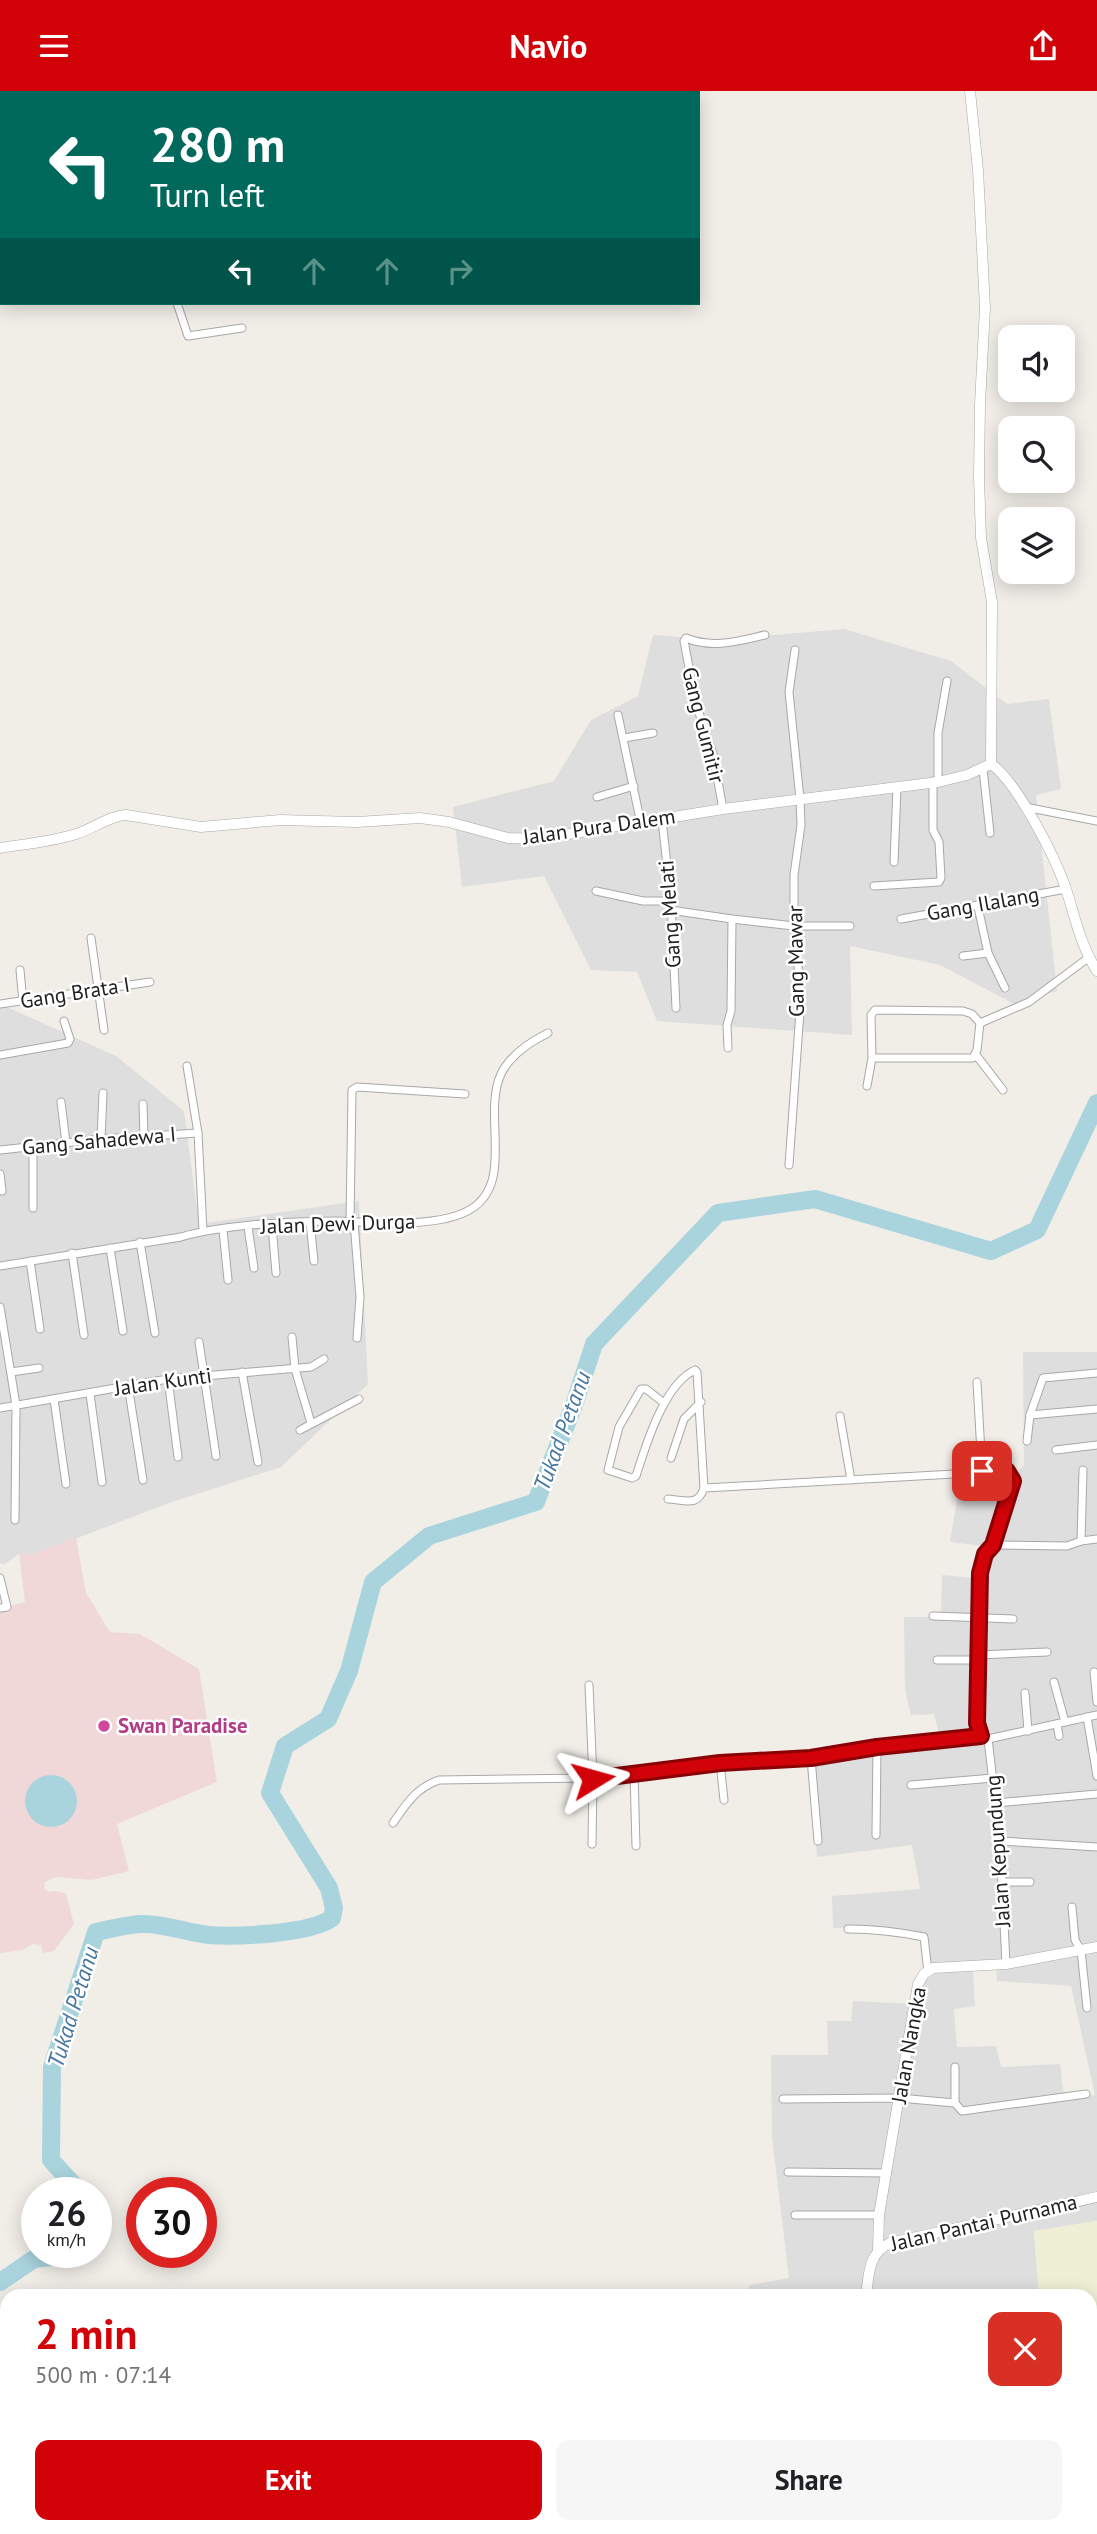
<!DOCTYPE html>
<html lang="en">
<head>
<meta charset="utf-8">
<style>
  :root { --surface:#fff; --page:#f6f6f6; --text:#202124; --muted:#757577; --accent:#d10208 }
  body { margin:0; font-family:"PT Sans",sans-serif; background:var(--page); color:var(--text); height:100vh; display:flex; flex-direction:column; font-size:26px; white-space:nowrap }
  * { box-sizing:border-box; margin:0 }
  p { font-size:23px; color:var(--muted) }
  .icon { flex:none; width:38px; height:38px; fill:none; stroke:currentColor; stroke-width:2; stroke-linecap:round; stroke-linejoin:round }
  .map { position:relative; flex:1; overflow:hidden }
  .details { position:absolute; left:0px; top:2198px; width:1097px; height:245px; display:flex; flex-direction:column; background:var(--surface); border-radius:21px 21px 0 0; box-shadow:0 4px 18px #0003 }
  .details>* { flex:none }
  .banner { position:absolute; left:0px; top:0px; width:700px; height:214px; box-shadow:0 4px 18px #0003; background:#00695c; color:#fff; overflow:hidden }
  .fabs { position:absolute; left:998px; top:234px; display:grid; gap:14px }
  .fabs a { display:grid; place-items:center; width:77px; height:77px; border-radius:14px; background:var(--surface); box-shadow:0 4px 18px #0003; font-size:35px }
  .speed { position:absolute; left:21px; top:2086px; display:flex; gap:14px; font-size:35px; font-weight:700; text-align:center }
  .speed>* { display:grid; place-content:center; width:91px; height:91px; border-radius:50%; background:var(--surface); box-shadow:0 4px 18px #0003; line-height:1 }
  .speed small { font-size:18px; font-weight:400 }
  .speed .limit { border:10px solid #d22; background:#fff; color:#111 }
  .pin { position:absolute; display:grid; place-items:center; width:60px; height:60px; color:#fff; margin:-30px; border-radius:14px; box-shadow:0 4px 10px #0006 }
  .me { position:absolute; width:77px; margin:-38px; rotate:82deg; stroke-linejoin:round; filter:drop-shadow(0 0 5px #0008) }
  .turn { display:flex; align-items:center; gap:24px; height:147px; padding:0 35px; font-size:32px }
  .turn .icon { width:91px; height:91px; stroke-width:2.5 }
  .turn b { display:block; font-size:49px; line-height:60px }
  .lanes { display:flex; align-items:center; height:66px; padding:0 35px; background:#0003; justify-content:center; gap:35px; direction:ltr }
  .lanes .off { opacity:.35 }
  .round { display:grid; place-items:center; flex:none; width:74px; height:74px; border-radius:14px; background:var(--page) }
  .headline { display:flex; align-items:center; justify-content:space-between; height:119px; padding:0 35px }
  h1 { font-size:42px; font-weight:700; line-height:52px; color:var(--accent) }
  .action { display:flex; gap:14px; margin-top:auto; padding:14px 35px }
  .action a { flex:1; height:80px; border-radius:14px; background:var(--accent); color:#fff; font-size:28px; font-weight:700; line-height:80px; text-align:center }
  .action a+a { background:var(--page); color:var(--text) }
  header { display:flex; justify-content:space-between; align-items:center; height:91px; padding:0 35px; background:var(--accent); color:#fff; font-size:32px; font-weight:700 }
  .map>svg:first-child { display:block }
  .residential { fill:#dfdede }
  .commercial { fill:#f1d8d8 }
  .farmland { fill:#eeefd4 }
  .water { fill:#a9d4de }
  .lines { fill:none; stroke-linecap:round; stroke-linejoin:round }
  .river { stroke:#a9d4de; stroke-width:18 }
  .minor-casing { stroke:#a8a8a8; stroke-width:9 }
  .tertiary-casing { stroke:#a8a8a8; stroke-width:11 }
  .minor { stroke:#fff; stroke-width:7 }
  .tertiary { stroke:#fff; stroke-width:10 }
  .route-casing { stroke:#880105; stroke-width:18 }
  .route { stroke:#d10208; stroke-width:12 }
  .hotel-dot { fill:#d1479c; stroke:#fff; stroke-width:2.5 }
  .labels { text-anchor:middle; stroke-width:5; stroke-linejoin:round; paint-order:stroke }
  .street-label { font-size:21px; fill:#212121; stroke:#fff }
  .hotel-label { font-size:21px; font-weight:bold; fill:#b23c85; stroke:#fff; text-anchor:start }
  .water-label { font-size:23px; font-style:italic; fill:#4777a1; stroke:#fff }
</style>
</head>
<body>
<header><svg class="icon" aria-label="menu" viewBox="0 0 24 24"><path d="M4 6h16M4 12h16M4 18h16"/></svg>Navio<svg class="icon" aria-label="share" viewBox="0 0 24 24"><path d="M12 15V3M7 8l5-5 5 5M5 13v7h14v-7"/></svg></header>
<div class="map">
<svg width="1097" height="2443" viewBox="0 0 1097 2443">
  <rect width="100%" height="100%" fill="#f1eee8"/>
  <g class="residential">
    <polygon points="844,538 951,570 1007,613 1049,608 1061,698 1036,704 1057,900 1014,913 940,874 850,855 852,944 657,930 637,881 591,879 544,785 462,796 453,716 554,690 591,629 638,605 653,544 715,549"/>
    <polygon points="0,913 116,965 184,1020 199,1133 359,1110 368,1293 281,1376 169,1412 33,1464 19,1463 5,1473 0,1473"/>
    <polygon points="1023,1261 1097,1261 1097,2130 1034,2140 1039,2205 741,2205 750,2194 789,2187 772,2046 771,1964 828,1964 827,1930 851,1930 853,1910 918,1913 921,1895 925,1885 934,1881 973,1880 975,1915 954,1918 957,1956 996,1955 1001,1976 1060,1973 1064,2007 1095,2004 1071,1895 997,1890 996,1872 933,1873 929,1870 926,1844 863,1836 833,1837 832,1805 920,1798 912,1754 817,1766 809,1665 893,1650 940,1646 934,1623 911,1624 905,1599 904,1526 928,1526 930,1522 941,1520 942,1484 974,1487 984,1455 950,1451 960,1391 1008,1393 1024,1374"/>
    <polygon points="106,2436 370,2436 369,2443 108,2443"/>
    <polygon points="712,2436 1014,2436 1015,2443 711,2443"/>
  </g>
  <polygon class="commercial" points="76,1446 86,1502 110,1541 140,1543 199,1578 217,1691 117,1733 129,1780 92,1789 56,1786 45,1791 44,1798 49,1801 56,1800 66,1803 74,1833 54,1860 43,1862 41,1854 33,1853 22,1859 0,1862 0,1517 25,1511 19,1462 33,1463"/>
  <polygon class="farmland" points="1097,2130 1097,2443 1015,2443 1014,2436 1090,2436 1090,2205 1039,2205 1034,2140"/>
  <circle class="water" cx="51" cy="1710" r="26"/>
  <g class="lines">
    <g class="river">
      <path d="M81,2102l-30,-33 1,-93 44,-135c15,-3 33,-8 48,-8 22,0 44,9 65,11 29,2 101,-1 123,-17l2,-10 -5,-20 -59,-95 15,-47 43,-27 21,-48 24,-89 56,-46 107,-34 38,-97 20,-61 124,-131 97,-14 176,52 46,-21 60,-127"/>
      <polyline points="0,2191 34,2168 51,2166 57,2161"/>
    </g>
    <defs>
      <g id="minor">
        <polyline points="82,0 82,2"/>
        <polyline points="177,212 188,245 242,237"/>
        <polyline points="618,624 641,733"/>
        <polyline points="624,647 653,642"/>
        <polyline points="983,678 990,742"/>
        <polyline points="938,691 938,642 947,590"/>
        <polyline points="597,706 634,695"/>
        <polyline points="1025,716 1097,730"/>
        <path d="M723,718l-10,-55 -17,-50 -12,-63 2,-3c27,11 52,3 79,-3"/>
        <polyline points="662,729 671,810 676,917"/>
        <polyline points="894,771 897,697"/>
        <polyline points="874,795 939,791 941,787 939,751 933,739 933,690"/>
        <polyline points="596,800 643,810 671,810"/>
        <polyline points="978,816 988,862 1005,897"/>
        <polyline points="670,819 732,828 731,920 727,934 728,957"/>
        <polyline points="732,828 794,835 850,835"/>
        <polyline points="901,828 1066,798"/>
        <polyline points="91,847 104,939"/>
        <polyline points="963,865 988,862"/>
        <polyline points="20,879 23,911"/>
        <polyline points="0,913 150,891"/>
        <polyline points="980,932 1029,911 1088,867"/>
        <polyline points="0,964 68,952 70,948 64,930"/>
        <polyline points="976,964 1003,999"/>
        <polyline points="187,975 198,1042 203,1140"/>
        <polyline points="867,995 872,967 871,924 875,919 963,920 972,923 980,932 977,959 973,967 872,967"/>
        <polyline points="61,1011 66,1052"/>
        <polyline points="143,1013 144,1045"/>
        <polyline points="101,1048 103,1002"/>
        <polyline points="33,1056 33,1117"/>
        <polyline points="0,1059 101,1048 198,1042"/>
        <polyline points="789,1074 801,906 794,835 794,784 801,734 800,708 789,601 795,559"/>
        <polyline points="0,1083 2,1100"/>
        <polyline points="310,1131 314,1170"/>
        <polyline points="350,1131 352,999 357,996 465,1003"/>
        <polyline points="354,1131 360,1206 357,1247"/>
        <polyline points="272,1134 276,1182"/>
        <polyline points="248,1136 254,1177"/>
        <polyline points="223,1139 228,1189"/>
        <polyline points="140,1151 155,1242"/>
        <polyline points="110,1157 123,1240"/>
        <polyline points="72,1162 84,1244"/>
        <polyline points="30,1170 40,1238"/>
        <path d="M0,1175l181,-29c41,-12 109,-16 153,-16 37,1 105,8 137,-12 44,-27 11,-94 30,-135 9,-19 29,-32 47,-41"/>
        <polyline points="0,1216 16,1314 15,1429"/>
        <polyline points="292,1246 295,1278 311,1332"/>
        <polyline points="199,1251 216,1365"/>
        <polyline points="11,1281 39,1277"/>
        <polyline points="242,1281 258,1371"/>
        <polyline points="168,1288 178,1366"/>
        <polyline points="977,1291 982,1380"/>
        <polyline points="128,1294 143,1389"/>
        <polyline points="90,1303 102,1391"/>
        <polyline points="54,1308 66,1393"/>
        <path d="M664,1312l-18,-14h-5l-22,38 -11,43 24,8 4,-2c10,-31 28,-92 59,-106l2,2 7,116"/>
        <polyline points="0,1317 168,1288 311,1276 324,1268"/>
        <polyline points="1030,1324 1097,1318"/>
        <polyline points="840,1325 851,1389"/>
        <polyline points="300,1339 359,1308"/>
        <polyline points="1027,1350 1030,1324 1043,1287 1097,1282"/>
        <polyline points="1056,1359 1097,1354"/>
        <polyline points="671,1367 684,1328 701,1311"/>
        <path d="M668,1408c17,1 30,8 36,-11l304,-17 5,6v7l-20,61 -8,9 -5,19 -2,156 3,7 7,3 109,-24"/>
        <polyline points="1081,1450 1083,1379"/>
        <polyline points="993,1454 1067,1455 1081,1450 1097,1448"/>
        <polyline points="0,1487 7,1516 0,1517"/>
        <polyline points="933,1525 1013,1528"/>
        <polyline points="979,1564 1047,1561"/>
        <polyline points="937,1569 979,1569"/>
        <polyline points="1094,1581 1097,1611"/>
        <polyline points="1054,1591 1065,1631"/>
        <polyline points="589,1594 593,1687 592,1753"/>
        <polyline points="1025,1602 1028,1640"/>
        <polyline points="1087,1626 1097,1685"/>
        <polyline points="1057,1633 1059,1645"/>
        <polyline points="988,1648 1000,1750 1006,1873"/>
        <polyline points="811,1667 818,1750"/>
        <polyline points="720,1672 724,1709"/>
        <polyline points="634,1682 636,1755"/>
        <polyline points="911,1694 993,1687"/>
        <polyline points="995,1712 1097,1703"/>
        <path d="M393,1732c13,-19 23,-35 46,-43l154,-2 127,-15 91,-5 66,-11 104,-11"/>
        <polyline points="876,1744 877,1656"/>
        <polyline points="1000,1750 1097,1756"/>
        <polyline points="1002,1791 1030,1791"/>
        <polyline points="1072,1816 1075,1849 1081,1859 1087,1917"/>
        <path d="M848,1838c26,0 51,3 76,8l4,35"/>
        <polyline points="783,2008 899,2007 955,2012 962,2020 1086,2003"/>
        <polyline points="955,2012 955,1976"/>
        <polyline points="788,2081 887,2082"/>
        <polyline points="795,2124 879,2124"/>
        <polyline points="866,2204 914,2205"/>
        <polyline points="1090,2327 1097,2325"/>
        <polyline points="179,2443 180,2436"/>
        <polyline points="279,2443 280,2436"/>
        <polyline points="312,2443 312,2436"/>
        <polyline points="751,2443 752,2436"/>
      </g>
      <g id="tertiary">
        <polyline points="970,0 978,79 985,217 980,313 979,386 981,447 992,511 991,673"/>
        <polyline points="5,2 8,0"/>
        <path d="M991,673c26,18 63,91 74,122 10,30 15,59 32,85"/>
        <path d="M0,757c25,-4 51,-6 76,-14 17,-5 32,-18 50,-19l75,12 79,-7 77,2 63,-4 29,4 59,16 29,1 186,-30 215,-27 29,-7 24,-11"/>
        <polyline points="878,2159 879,2124 918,1893 924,1883 933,1877 1006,1873 1097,1856"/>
        <path d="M866,2205c3,-22 2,-43 24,-53l207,-46"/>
        <polyline points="818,2443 820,2436"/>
      </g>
    </defs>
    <use href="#minor" class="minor-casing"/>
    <use href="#tertiary" class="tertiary-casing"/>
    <use href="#minor" class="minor"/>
    <use href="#tertiary" class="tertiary"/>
  </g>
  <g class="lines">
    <defs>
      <polyline id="route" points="593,1688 720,1672 811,1667 877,1656 981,1645 977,1632 980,1482 985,1463 993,1454 1013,1390 1007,1380 982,1380"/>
    </defs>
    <use href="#route" class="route-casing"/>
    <use href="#route" class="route"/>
  </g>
  <circle class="hotel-dot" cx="104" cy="1635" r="7"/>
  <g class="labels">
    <g class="street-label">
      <text transform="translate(703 634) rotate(76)" y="7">Gang Gumitir</text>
      <text transform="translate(599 736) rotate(-8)" y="7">Jalan Pura Dalem</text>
      <text transform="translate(983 813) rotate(-10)" y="7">Gang Ilalang</text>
      <text transform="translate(670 823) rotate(-94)" y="7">Gang Melati</text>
      <text transform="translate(796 870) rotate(-91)" y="7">Gang Mawar</text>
      <text transform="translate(75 902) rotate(-9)" y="7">Gang Brata I</text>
      <text transform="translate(99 1050) rotate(-5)" y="7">Gang Sahadewa I</text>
      <text transform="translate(338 1133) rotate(-2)" y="7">Jalan Dewi Durga</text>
      <text transform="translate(163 1291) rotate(-8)" y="7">Jalan Kunti</text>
      <text transform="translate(998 1760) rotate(-94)" y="7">Jalan Kepundung</text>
      <text transform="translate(909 1954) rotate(-80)" y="7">Jalan Nangka</text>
      <text transform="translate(984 2132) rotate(-13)" y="7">Jalan Pantai Purnama</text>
    </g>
    <g class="hotel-label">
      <text x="118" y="1642">Swan Paradise</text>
    </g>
    <g class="water-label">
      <text transform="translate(562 1340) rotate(-70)" y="8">Tukad Petanu</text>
      <text transform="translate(73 1916) rotate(-73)" y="8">Tukad Petanu</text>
    </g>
  </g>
</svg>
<div class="fabs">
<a><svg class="icon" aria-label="sound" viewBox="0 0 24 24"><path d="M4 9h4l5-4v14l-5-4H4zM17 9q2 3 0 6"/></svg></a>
<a><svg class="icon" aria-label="search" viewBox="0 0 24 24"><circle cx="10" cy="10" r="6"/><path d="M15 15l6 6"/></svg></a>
<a><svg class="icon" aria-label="layers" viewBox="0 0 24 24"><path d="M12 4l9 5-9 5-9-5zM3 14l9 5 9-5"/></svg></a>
</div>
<div class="speed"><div>26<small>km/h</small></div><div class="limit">30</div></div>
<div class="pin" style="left:982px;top:1380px;background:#d93025"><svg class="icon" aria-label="arrive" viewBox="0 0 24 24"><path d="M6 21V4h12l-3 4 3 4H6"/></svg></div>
<svg class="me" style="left:593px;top:1688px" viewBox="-20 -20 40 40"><path d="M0-17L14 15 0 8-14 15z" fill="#d10208" stroke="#fff" stroke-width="4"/></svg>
<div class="banner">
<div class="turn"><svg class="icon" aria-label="left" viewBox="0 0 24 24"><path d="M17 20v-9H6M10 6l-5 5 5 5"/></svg><div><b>280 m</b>Turn left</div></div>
<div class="lanes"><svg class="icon" aria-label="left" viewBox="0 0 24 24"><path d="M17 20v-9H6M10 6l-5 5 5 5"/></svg><svg class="icon off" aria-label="ahead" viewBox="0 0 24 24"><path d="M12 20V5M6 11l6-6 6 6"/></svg><svg class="icon off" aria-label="ahead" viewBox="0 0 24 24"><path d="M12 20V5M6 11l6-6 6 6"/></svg><svg class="icon off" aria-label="right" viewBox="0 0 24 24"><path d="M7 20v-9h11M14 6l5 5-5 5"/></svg></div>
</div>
<section class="details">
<div class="headline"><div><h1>2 min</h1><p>500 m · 07:14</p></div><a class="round" style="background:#d93025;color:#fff"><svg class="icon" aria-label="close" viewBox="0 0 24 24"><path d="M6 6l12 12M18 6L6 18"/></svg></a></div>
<div class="action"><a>Exit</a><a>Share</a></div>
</section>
</div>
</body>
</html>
